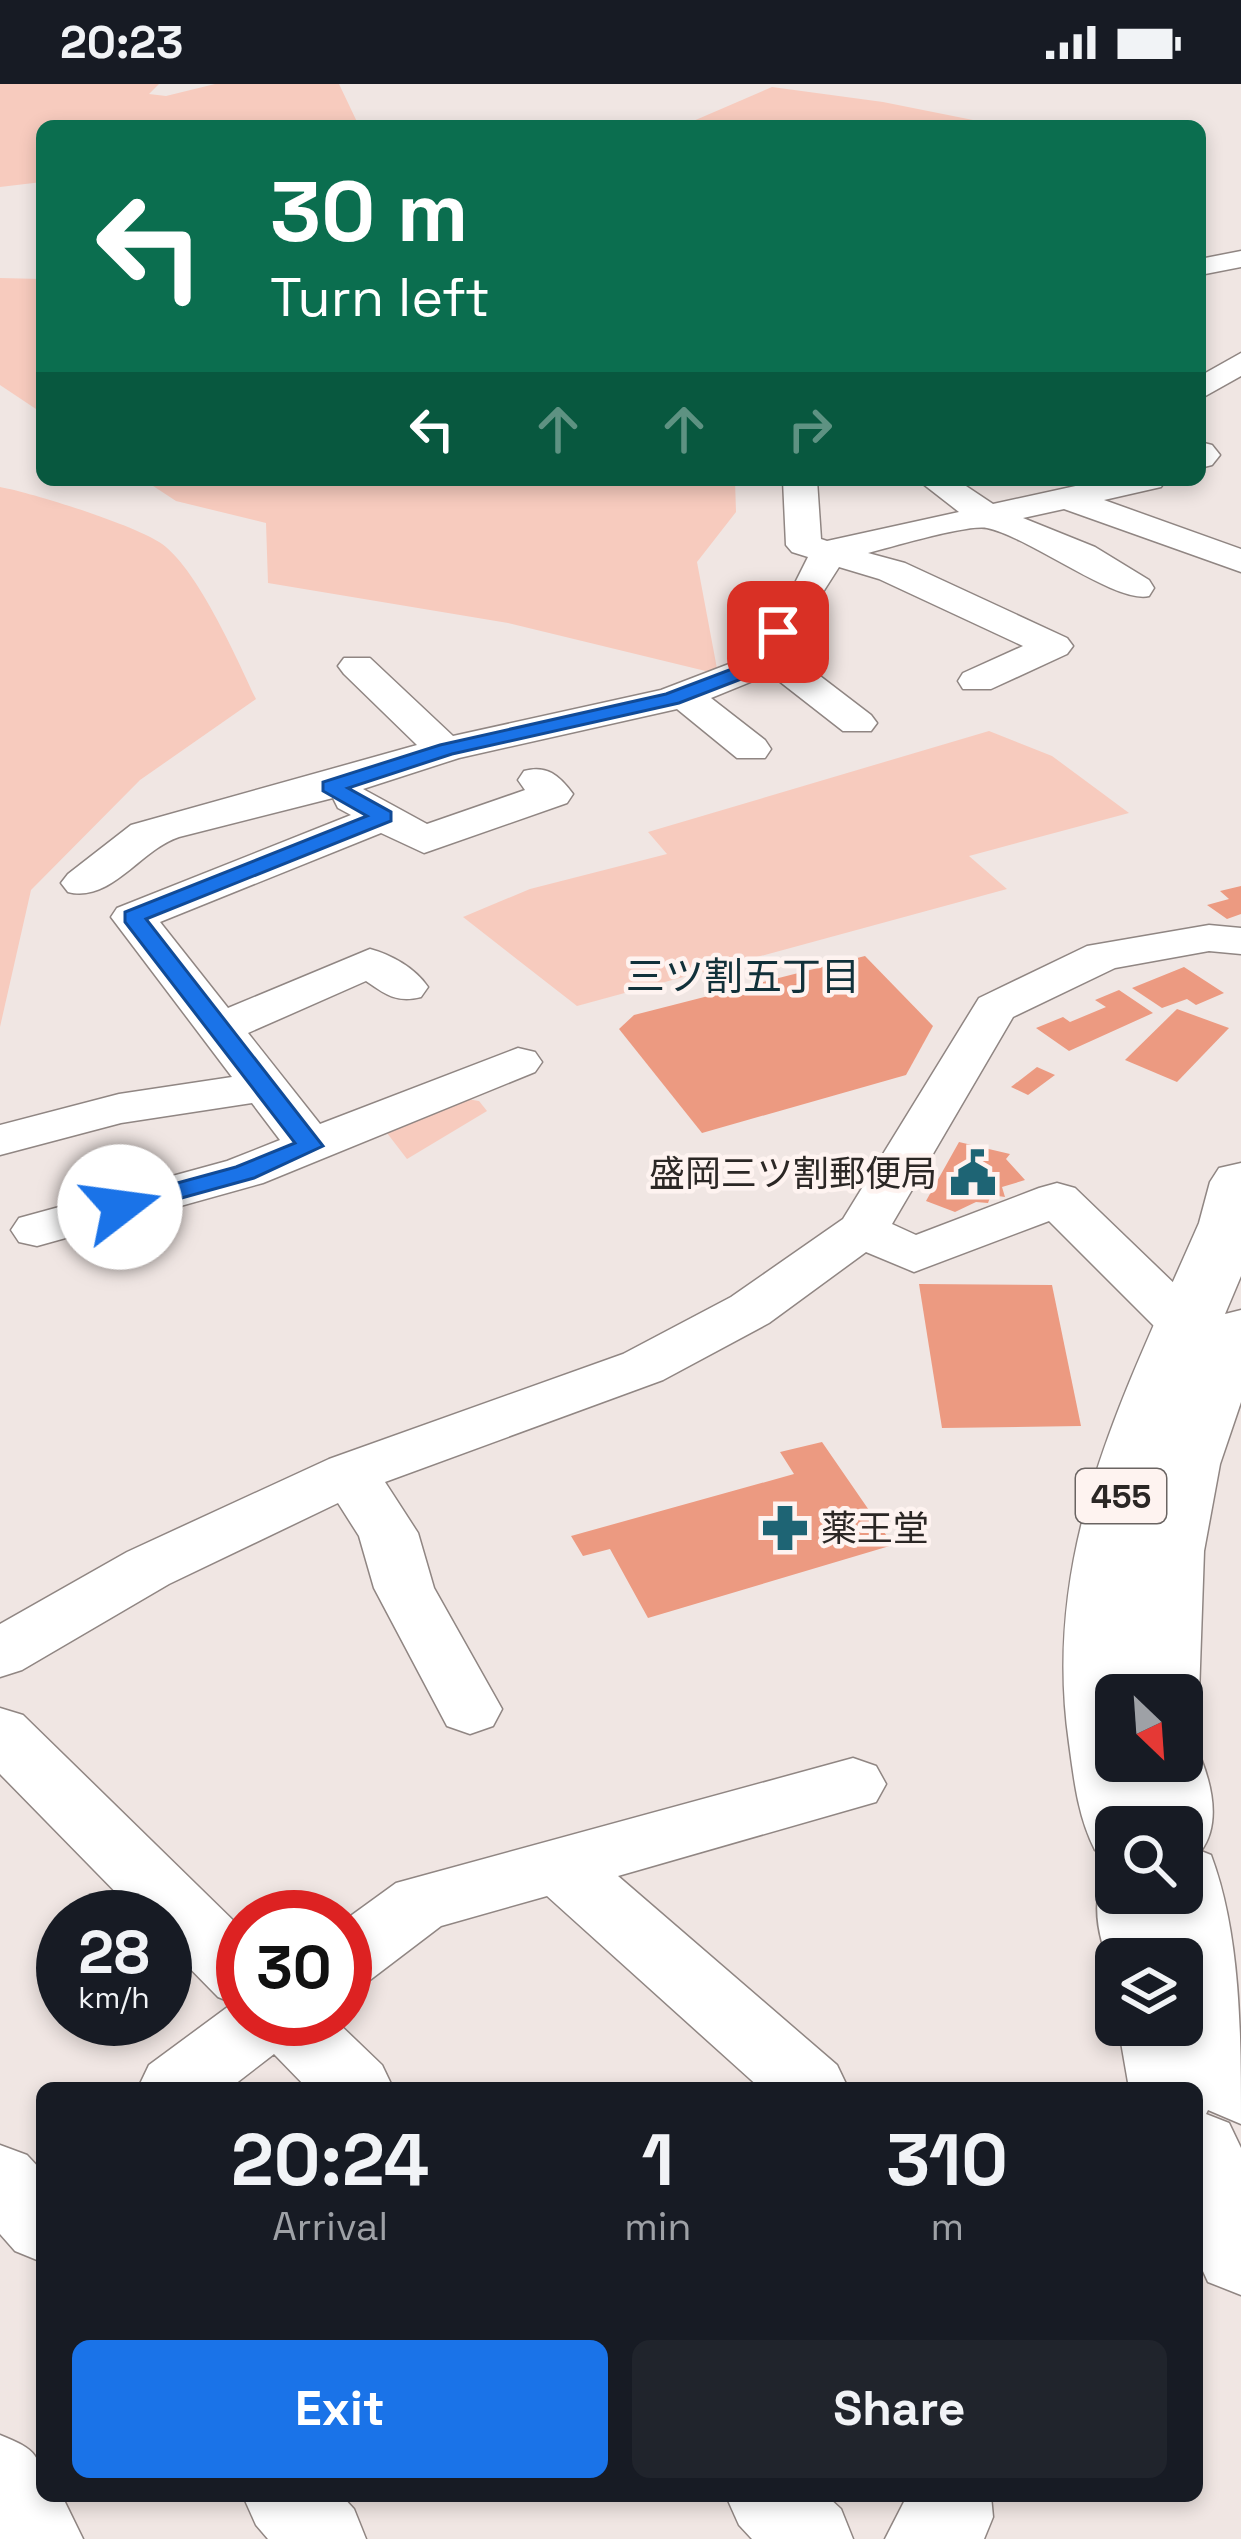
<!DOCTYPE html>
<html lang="en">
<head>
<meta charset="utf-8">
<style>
  :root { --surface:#171b24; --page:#20242c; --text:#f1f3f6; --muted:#9ea1a6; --accent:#1a73e8 }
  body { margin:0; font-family:"Space Grotesk","Noto Sans JP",sans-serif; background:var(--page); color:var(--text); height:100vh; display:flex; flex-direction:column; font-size:45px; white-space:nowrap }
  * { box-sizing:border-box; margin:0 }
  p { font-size:39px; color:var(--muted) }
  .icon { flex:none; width:66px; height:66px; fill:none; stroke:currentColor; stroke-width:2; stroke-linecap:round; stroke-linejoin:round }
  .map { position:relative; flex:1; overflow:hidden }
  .sheet { position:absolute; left:36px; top:1998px; width:1167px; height:420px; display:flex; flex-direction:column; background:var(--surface); border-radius:18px; box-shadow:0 6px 18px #0003 }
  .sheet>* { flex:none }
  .hud { position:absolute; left:36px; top:36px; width:1170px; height:366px; border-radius:18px; box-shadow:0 6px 18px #0003; background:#0b6e4f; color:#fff; overflow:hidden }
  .needle { width:78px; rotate:155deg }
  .buttons { position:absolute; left:1095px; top:1590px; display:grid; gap:24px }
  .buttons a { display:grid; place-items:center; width:108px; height:108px; border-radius:18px; background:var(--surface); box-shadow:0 6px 18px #0003; font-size:60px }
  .speed { position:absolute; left:36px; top:1806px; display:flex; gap:24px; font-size:60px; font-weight:700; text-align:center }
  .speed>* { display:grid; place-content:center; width:156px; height:156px; border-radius:50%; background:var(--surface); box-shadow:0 6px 18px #0003; line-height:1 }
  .speed small { font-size:30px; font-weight:400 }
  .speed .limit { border:18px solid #d22; background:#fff; color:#111 }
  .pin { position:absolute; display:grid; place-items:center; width:102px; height:102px; color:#fff; margin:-51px; border-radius:24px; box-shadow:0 6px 18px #0006 }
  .me { position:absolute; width:132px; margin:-66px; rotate:75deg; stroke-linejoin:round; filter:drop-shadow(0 0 9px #0008) }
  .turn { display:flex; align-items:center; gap:42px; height:252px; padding:0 36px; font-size:54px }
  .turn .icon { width:156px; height:156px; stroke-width:2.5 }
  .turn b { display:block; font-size:84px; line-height:102px }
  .lanes { display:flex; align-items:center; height:114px; padding:0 36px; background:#0003; justify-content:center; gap:60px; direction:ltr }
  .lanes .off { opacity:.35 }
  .eta { display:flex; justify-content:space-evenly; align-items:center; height:204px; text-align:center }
  .eta b { font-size:72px; font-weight:700; line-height:84px }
  .primary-button { display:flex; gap:24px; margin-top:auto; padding:24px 36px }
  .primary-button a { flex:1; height:138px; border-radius:18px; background:var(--accent); color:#fff; font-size:48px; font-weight:700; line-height:138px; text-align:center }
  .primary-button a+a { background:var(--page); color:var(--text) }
  .status { display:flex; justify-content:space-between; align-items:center; height:84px; padding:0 60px; background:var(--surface); direction:ltr }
  .status svg { height:33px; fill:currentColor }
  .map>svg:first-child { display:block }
  .green { fill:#f7cbbe }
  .building { fill:#ec9a81 }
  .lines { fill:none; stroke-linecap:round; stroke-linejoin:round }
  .minor-casing { stroke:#908683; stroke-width:3 }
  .highway-casing { stroke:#908683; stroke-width:3 }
  .minor { fill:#fff; fill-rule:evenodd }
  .highway { fill:#fff; fill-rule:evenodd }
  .route { fill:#1a73e8; stroke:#114b97; stroke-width:3 }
  .labels { text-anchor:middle; stroke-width:9; stroke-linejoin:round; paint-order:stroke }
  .shield { fill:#fef3f0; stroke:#6a6462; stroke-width:3 }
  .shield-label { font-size:33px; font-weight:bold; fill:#2b2725 }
  .poi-label { font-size:36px; fill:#2b2725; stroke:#fef3f0; text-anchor:end }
  .neighbourhood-label { font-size:39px; fill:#11313a; stroke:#fef3f0 }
</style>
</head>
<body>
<div class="status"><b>20:23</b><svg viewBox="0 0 49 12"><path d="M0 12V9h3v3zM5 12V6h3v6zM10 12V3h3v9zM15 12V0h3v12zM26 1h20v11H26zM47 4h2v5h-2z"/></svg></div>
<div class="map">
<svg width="1241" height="2455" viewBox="0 0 1241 2455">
  <rect width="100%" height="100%" fill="#f0e6e3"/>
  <g class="green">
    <polygon points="0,0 159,0 149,10 166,12 215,0 339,0 359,42 42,42 42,98 0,103"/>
    <polygon points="772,3 883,18 1003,42 684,41"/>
    <polygon points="0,194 42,195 42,329 0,301"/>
    <polygon points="144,396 735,396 736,428 697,478 718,590 508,539 268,499 266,439 176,417"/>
    <path d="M0,403c33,6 131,37 159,55 37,23 78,117 97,157l-116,81 -109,110 -31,137z"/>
    <polygon points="989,647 1052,672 1129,729 969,772 1007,805 577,922 463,833 530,805 667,770 648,748"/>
    <polygon points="467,1015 479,1017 487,1027 407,1075 387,1049"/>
  </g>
  <g class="building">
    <polygon points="1241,802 1241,830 1227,835 1207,821 1229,815 1220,807"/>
    <polygon points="865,872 933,942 906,991 702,1049 619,945 634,931"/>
    <polygon points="1184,883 1224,909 1196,921 1187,915 1162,924 1132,904"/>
    <polygon points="1119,906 1153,929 1069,967 1036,944 1063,933 1070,938 1106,923 1095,916"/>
    <polygon points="1177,925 1229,944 1177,998 1125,976"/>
    <polygon points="1037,983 1055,991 1028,1011 1011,1003"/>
    <polygon points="959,1058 1010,1070 1006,1075 1025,1096 1002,1103 1005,1113 991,1111 988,1119 976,1118 955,1128 926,1117"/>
    <polygon points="919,1200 1052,1201 1081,1342 942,1344"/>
    <polygon points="822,1358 893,1461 648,1534 610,1465 583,1472 571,1452 794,1390 780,1368"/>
  </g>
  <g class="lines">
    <defs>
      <g id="minor">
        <polygon points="1241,167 1241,183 1200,191 1200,175"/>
        <polygon points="1241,269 1241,292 1200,315 1200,292"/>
        <polygon points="1200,358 1212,361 1220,371 1212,381 1200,384"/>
        <path d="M783,396h34l4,59 6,2 132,-29 -41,-32h39l36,24 110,-24h63l-5,7 -57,13 137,49v23l-177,-63 -41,9 72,29 54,33 5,8 -5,8c-33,8 -119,-59 -162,-68 -19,-4 -95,19 -119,25l37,10 162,75 6,8 -6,8 -76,35h-28l-5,-8 5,-8 60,-27 -144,-67 -40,-12 -53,83 85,65 6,8 -6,8h-28l-73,-57 -59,24 54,42 6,9 -6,9h-28l-60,-49 -218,49 -96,31 64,35 98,-34 -7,-10 6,-9c23,-6 35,4 49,23l-6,9 -143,50 -43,-20 -221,89 68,86 142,-59c22,6 45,19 58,38l-7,10c-24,6 -35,-2 -55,-16l-118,52 72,91 198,-76 17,4 7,10 -7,10 -272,111 -226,63 -18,-4 -8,-12 8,-12 208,-57 53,-21 -28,-37 -131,20 -121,32v-30l119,-31 113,-17 -121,-160 6,-9 234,-93 -13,-7 -5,-10 -154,39c-39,13 -68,66 -111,55l-7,-9 7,-9 63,-49 286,-80 -73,-71 -6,-8 6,-8h26l83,78 208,-46 81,-31 50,-70 16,-32 -16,-5 -6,-7z"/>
        <polygon points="1209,841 1241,844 1241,870 1209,867 1115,884 1013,933 892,1140 916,1151 1039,1104 1057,1099 1075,1104 1208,1232 1216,1245 1208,1258 1189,1263 1170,1258 1049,1137 914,1188 866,1168 769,1239 663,1296 385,1398 418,1449 434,1504 502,1625 493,1642 470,1650 447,1642 374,1504 359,1452 338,1419 169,1500 22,1586 0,1593 0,1540 127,1468 329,1375 623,1270 731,1213 843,1135 979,914 1087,862"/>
        <polygon points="0,1624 23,1631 243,1846 243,1935 334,1935 382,1981 393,2004 307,2004 274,1970 230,2004 138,2004 149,1981 233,1919 218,1913 165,1859 165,1833 140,1833 0,1690"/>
        <polygon points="853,1674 876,1682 886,1700 876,1718 618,1792 837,1981 848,2004 760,2004 547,1812 441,1842 370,1896 345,1905 345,1836 396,1799"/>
        <polygon points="0,2061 27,2071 42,2087 42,2178 15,2167 0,2150"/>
        <path d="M0,2351c37,15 42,20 42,61h20l21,43h-83z"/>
        <polygon points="243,2412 342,2412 354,2425 366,2455 268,2455 256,2441"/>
        <polygon points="726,2412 827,2412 841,2425 853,2455 752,2455 739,2441"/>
        <polygon points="907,2412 991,2412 993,2433 984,2455 885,2455"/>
      </g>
      <path id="highway" d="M1241,1079v113l-16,38 16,-4v92l-21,62 -16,87 -5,144 -17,23v-23h-66v66h66v-26l10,4c17,33 32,81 9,112l10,4c30,80 30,181 30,269l-33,-14 -2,4 23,9 12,25v147l-33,-13 -11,-24v-170h-68l-11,-63h64v-66h-66v20c-17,-35 -27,-76 -10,-110l10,-4v28h66v-66h-66v30l-21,-7c-17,-33 -21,-70 -26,-107 -28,-194 55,-348 130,-520l11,-41 9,-14z"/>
    </defs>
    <use href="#minor" class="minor-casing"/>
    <use href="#highway" class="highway-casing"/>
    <use href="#minor" class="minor"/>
    <use href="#highway" class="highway"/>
  </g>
  <polygon class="route" points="771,544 787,548 762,587 679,619 452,670 348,704 391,728 391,737 146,835 323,1062 254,1094 120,1131 111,1128 107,1123 111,1117 236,1083 295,1059 125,838 125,828 367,732 323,707 323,698 440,661 666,610 748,579"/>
  <defs>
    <symbol id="civic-bare" viewBox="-9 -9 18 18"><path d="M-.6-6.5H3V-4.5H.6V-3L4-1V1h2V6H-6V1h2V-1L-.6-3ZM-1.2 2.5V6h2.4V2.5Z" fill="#1e6474" stroke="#fef3f0" stroke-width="2.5" paint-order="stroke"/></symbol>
    <symbol id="pharmacy-bare" viewBox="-9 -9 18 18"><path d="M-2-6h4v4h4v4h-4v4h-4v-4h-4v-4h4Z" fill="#1e6474" stroke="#fef3f0" stroke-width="2.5" paint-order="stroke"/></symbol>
  </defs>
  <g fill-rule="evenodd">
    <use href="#civic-bare" x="940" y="1056" width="66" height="66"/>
    <use href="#pharmacy-bare" x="752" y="1411" width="66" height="66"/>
  </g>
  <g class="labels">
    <rect class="shield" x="1076" y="1385" width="90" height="54" rx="9"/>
    <g class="shield-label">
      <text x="1121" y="1424">455</text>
    </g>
    <g class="poi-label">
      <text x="937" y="1102">盛岡三ツ割郵便局</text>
      <text x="821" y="1457" text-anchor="start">薬王堂</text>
    </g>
    <g class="neighbourhood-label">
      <text x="743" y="906">三ツ割五丁目</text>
    </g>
  </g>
</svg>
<div class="buttons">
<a><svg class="needle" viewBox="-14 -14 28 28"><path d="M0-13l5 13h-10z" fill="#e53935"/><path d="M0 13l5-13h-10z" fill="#9ea1a6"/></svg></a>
<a><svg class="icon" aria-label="search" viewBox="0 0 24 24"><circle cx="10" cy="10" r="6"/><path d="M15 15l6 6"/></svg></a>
<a><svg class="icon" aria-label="layers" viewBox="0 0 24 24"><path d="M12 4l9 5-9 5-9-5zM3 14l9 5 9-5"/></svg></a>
</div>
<div class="speed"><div>28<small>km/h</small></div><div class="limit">30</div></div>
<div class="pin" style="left:778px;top:548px;background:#d93025"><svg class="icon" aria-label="arrive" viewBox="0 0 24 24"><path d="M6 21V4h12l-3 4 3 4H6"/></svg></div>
<svg class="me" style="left:120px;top:1123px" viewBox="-20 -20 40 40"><circle r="19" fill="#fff"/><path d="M0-13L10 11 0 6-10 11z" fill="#1a73e8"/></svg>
<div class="hud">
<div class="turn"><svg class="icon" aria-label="left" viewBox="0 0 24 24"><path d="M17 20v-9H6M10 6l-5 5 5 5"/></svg><div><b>30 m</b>Turn left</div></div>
<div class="lanes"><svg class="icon" aria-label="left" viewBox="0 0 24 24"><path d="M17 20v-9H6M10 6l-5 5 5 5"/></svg><svg class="icon off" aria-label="ahead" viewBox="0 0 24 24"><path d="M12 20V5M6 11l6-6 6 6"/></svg><svg class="icon off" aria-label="ahead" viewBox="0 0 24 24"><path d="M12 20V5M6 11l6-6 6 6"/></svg><svg class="icon off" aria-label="right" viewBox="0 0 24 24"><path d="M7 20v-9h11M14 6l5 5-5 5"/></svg></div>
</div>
<section class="sheet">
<div class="eta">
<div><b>20:24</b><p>Arrival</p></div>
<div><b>1</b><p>min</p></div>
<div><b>310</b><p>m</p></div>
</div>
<div class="primary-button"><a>Exit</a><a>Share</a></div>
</section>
</div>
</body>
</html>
